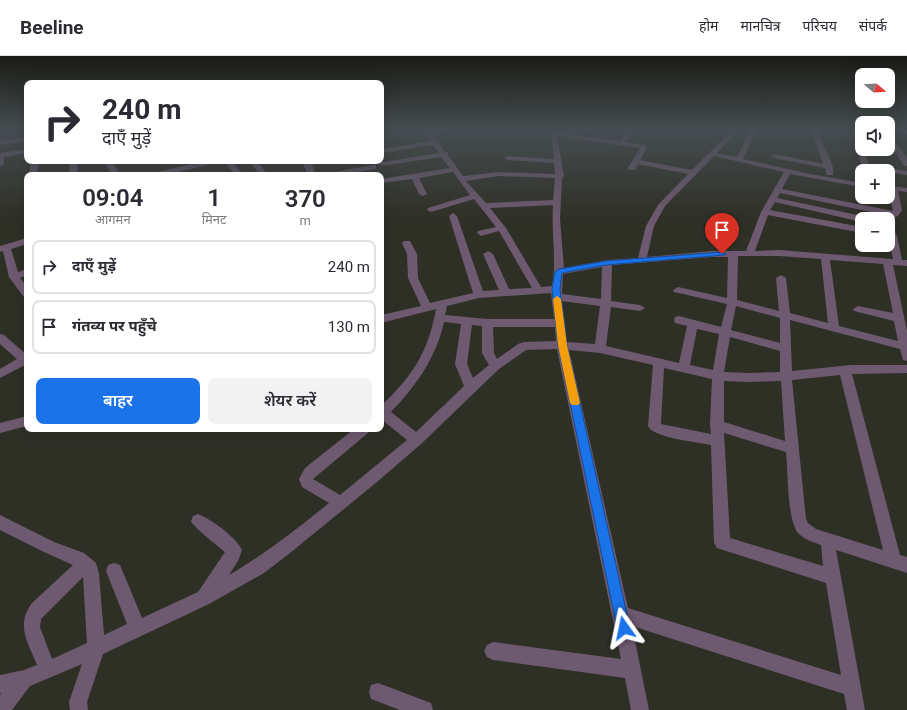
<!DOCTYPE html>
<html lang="hi">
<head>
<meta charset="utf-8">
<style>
  :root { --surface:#fff; --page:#f2f2f3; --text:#2b2b33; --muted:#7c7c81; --line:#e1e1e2; --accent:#1a73e8 }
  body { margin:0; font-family:Roboto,"Noto Sans Devanagari",sans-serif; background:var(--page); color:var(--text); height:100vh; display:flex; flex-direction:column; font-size:15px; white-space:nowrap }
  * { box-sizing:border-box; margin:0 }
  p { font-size:13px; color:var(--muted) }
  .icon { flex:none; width:22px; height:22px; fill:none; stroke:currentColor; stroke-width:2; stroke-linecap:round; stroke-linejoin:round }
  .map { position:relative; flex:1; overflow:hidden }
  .panel { position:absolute; left:24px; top:116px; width:360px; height:260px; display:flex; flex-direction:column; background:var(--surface); border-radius:8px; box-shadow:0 4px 16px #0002 }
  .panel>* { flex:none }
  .hud { position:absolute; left:24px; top:24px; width:360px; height:84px; border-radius:8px; box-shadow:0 4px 16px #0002; background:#fff; color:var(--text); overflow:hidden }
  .needle { width:26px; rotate:108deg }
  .tools { position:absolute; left:855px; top:12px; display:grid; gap:8px }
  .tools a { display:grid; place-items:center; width:40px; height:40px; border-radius:8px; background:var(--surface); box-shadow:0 4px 16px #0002; font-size:20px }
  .pin { position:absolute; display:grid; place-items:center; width:34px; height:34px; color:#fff; margin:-41px -17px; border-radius:50% 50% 50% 0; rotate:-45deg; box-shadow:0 0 4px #0007 }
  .pin .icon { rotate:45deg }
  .me { position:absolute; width:44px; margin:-22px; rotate:348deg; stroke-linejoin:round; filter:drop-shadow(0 0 3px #0008) }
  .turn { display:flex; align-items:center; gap:14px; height:84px; padding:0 12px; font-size:18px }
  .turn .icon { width:52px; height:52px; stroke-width:2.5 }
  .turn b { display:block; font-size:28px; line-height:34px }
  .eta { display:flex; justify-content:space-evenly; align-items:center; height:68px; text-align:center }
  .eta b { font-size:24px; font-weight:600; line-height:28px }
  .cta { display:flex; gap:8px; margin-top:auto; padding:8px 12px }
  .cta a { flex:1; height:46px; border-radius:8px; background:var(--accent); color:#fff; font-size:16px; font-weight:600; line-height:46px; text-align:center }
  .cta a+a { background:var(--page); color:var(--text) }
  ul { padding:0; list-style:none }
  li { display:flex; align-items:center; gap:12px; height:54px; margin:0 8px 6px; padding:0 4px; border:2px solid var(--line); border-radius:8px }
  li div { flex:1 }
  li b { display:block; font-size:15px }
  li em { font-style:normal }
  header { display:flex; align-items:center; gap:24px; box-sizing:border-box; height:56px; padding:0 20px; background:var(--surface); border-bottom:1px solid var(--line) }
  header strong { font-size:19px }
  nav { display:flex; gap:22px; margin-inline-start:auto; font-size:14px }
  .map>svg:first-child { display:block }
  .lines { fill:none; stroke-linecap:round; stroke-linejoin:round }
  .minor { fill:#6e5a70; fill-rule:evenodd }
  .route { fill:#1a73e8; stroke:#114b97 }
  .slow { fill:#f59e0b }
</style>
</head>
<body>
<header>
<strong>Beeline</strong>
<nav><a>होम</a><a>मानचित्र</a><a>परिचय</a><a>संपर्क</a></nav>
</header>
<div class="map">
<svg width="907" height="654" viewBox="0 0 907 654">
  <rect width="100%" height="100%" fill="#2e2f25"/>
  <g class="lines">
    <g class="minor">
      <polygon points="0,73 4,73 1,75"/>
      <path d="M422,73h7l1,2 27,-2 -25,5 6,7 7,11h3v3l15,21 36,-4 56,2 -1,-11 -46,-3 -4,-2 4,-2 46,3 -4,-30h6l1,3 63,9 6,-12h6l-6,13 19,3 2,3 -7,12 52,10 41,-41h7l-23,24 20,4 14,-28h6l-14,30 67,15 52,9v4l-72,-13 -8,15 111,22 -5,-25 19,2v4l-9,-1 4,19 -4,6 -3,1 -115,-24 -3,5 85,18 4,3h-4v3l-87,-20 -5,8 92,17v6l-94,-18 -13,36 24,-1 114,9 -5,-24v-12l3,1 6,12 5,24h5v6l-14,-1 14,66v30l-4,-1 -3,-11 -110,-29 2,51 59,-6h56v8l-55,1 48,181 7,2v16l-71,-23 29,160h-18l-3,-16 -212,-68 17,84h-18l-6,-32 -132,-18 -6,-3 -3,-6 3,-6 6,-3 128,17 -64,-310 -31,1 -27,19 -78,75 -44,38 -87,71 -26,20 -55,31 -106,50 -16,48 1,8h-18l-1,-8 13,-38 -52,22 -18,24h-12v-15l1,-2h-1v-18l24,-5 13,-5c-9,-23 -21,-38 -6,-61l42,-39 -29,-13 -44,-22v-15l54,27 30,11 12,10 3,11 5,61 23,-11 -21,-53 2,-6 6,-2 6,2 22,53 56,-26 27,-40c-7,-6 -32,-25 -34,-31l2,-5 5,-2c13,5 38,23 44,36l-4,11 -9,14c36,-21 68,-46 100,-72l-27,-16 -3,-8 6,-11 49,-39h15l-1,4 -55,46 27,16 67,-55 -26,-21v-13c32,-31 47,-53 55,-97l-55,14v-8l40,-9 -13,-28 -1,-24 -5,-11 2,-2h6l7,13 1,24 12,25 43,-10 -24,-77 4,-3 4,3 26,75 16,-1 -16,-36 5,-3 5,3 16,35 23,-1 -33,-57 -18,5 -4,-3 1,-2 18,-4 -22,-28 -43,13 -4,-2 1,-2 42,-13 -17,-23 -34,6 8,16 -4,2 -4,-2 -7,-15 -31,4v-4l69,-11 -9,-11 -61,9v-4h3l56,-9 -6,-8 -52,8v-4h2l47,-8zM557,80l83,12 -12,20 1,2h6l3,-6 50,10 -30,31 -12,21 -8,32 -31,2 -43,8 -4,-49 2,-41 2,-2zM714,100l70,16 -23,40 -15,39h-34l-65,6 7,-31 11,-20zM499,120l56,2 -2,22 -67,3 -20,-22zM553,149c-2,27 4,54 -1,81l-11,1 -35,-59 -16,-20zM738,200h41l42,3 7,64 -38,-10 -4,-35 -5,-3 -5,3 3,33 -42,-11zM712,201h16l-1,41 -49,-11 -5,3 1,2 53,12 -6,23 -42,-11 -4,1 -1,3 1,3 12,3 -8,37 -73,-17 5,-39 29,4 5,-3 -5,-3 -29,-4 1,-36zM830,204l53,4 10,49 -35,-7 -5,3 1,2 40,10 4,20 -59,-15zM602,211l-1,32 -39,-5 1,-20zM551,237l3,26h-67l-42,-4 2,-9 32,-8zM562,245l38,5 -5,38 -28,-2zM736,250l44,12v25l-49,-13zM444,266l17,2 -6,40 9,22 -48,46 -25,-20c25,-26 45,-54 53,-90zM472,269l10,1v27l7,12 -16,13 -6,-14zM493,271h62l1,14 -32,1 -6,2 -21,15 -3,-6zM697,273l22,5 -6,36 -23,-5zM730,281l50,14v21l-31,1 -25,-1zM569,294l31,3 53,12 -5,61c5,12 50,16 63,19l3,98 3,5 109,35 15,92 -213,-67zM664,312l48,11 -2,46 1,9 -50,-10zM840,319l43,175 -67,-21 -8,-6 -2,-4 -14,-139zM724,325l25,1 32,-1 4,60 -61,-19zM724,377l62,19c2,18 1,71 13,82 6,6 14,8 22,11l2,21 -93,-28zM83,521l4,66 -35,16 -12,-32 1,-8z"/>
      <polygon points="578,73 592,73 594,75 591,77"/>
      <polygon points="811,73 817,73 833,111 833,119 827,119 825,112 774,102 770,100 774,98 823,108"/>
      <polygon points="888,73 907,74 907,78 888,76"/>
      <polygon points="888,77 890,78 907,102 907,110 904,110 888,84"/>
      <polygon points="27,81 27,85 0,89 0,85"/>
      <polygon points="862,86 862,93 864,93 869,108 907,115 907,119 864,112 861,108 856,89"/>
      <polygon points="27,93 27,97 4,101 4,108 0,110 0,97"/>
      <polygon points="31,105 39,105 37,119 29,119"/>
      <polygon points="69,105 77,105 78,119 70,119"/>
      <polygon points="104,105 112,105 120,119 112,119"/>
      <polygon points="204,105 217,105 216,107 165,119 152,119 153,117"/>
      <polygon points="224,105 232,105 243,119 235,119"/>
      <polygon points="249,105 257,105 268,119 260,119"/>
      <polygon points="302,105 329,105 328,107 312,109 316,119 308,119"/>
      <polygon points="373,109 376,109 376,113 341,119 324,119 328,117"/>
      <polygon points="27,182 27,188 11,193 18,216 27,213 27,219 20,222 27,231 27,241 23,240 9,221 3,195 0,196 0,190"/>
      <polygon points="0,278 4,279 27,299 27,310 25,309 0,322 0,313 17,303 0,288"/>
      <polygon points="27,360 27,370 0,377 0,367"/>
      <polygon points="378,627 431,647 433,654 400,654 371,643 369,636 371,629"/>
    </g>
  </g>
  <linearGradient id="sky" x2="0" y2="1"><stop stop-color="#191a14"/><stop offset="0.44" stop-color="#464d51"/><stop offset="1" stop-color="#464d51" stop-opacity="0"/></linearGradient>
  <rect width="907" height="165" fill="url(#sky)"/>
  <polygon class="route" points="722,196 726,198 725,199 606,209 562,217 560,233 567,289 630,572 628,577 624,579 619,577 617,572 558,289 552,233 555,216 559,213 606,205"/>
  <polygon class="slow" points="557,240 561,243 567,289 580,347 578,349 572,349 570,347 558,289 553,243"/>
</svg>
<div class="tools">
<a><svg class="needle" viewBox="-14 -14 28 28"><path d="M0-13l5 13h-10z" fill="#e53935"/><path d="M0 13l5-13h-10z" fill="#7c7c81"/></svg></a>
<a><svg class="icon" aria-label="sound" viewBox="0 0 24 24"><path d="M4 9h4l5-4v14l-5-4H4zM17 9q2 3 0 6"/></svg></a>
<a>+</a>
<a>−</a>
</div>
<div class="pin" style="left:722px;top:198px;background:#d93025"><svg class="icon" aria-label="arrive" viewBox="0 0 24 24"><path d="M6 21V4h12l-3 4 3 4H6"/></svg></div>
<svg class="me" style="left:624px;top:572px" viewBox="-20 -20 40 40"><path d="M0-17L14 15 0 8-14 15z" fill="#1a73e8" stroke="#fff" stroke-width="4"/></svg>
<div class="hud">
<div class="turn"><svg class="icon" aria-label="right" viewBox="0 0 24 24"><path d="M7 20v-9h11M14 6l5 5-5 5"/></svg><div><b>240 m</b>दाएँ मुड़ें</div></div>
</div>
<section class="panel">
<div class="eta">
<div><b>09:04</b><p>आगमन</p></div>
<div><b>1</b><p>मिनट</p></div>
<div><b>370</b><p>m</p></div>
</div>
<ul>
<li><svg class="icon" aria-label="right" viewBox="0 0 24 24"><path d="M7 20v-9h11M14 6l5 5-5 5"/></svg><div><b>दाएँ मुड़ें</b></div><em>240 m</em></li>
<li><svg class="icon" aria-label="arrive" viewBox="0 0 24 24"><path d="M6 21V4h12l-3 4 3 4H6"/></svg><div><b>गंतव्य पर पहुँचे</b></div><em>130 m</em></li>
</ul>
<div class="cta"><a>बाहर</a><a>शेयर करें</a></div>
</section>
</div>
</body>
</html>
